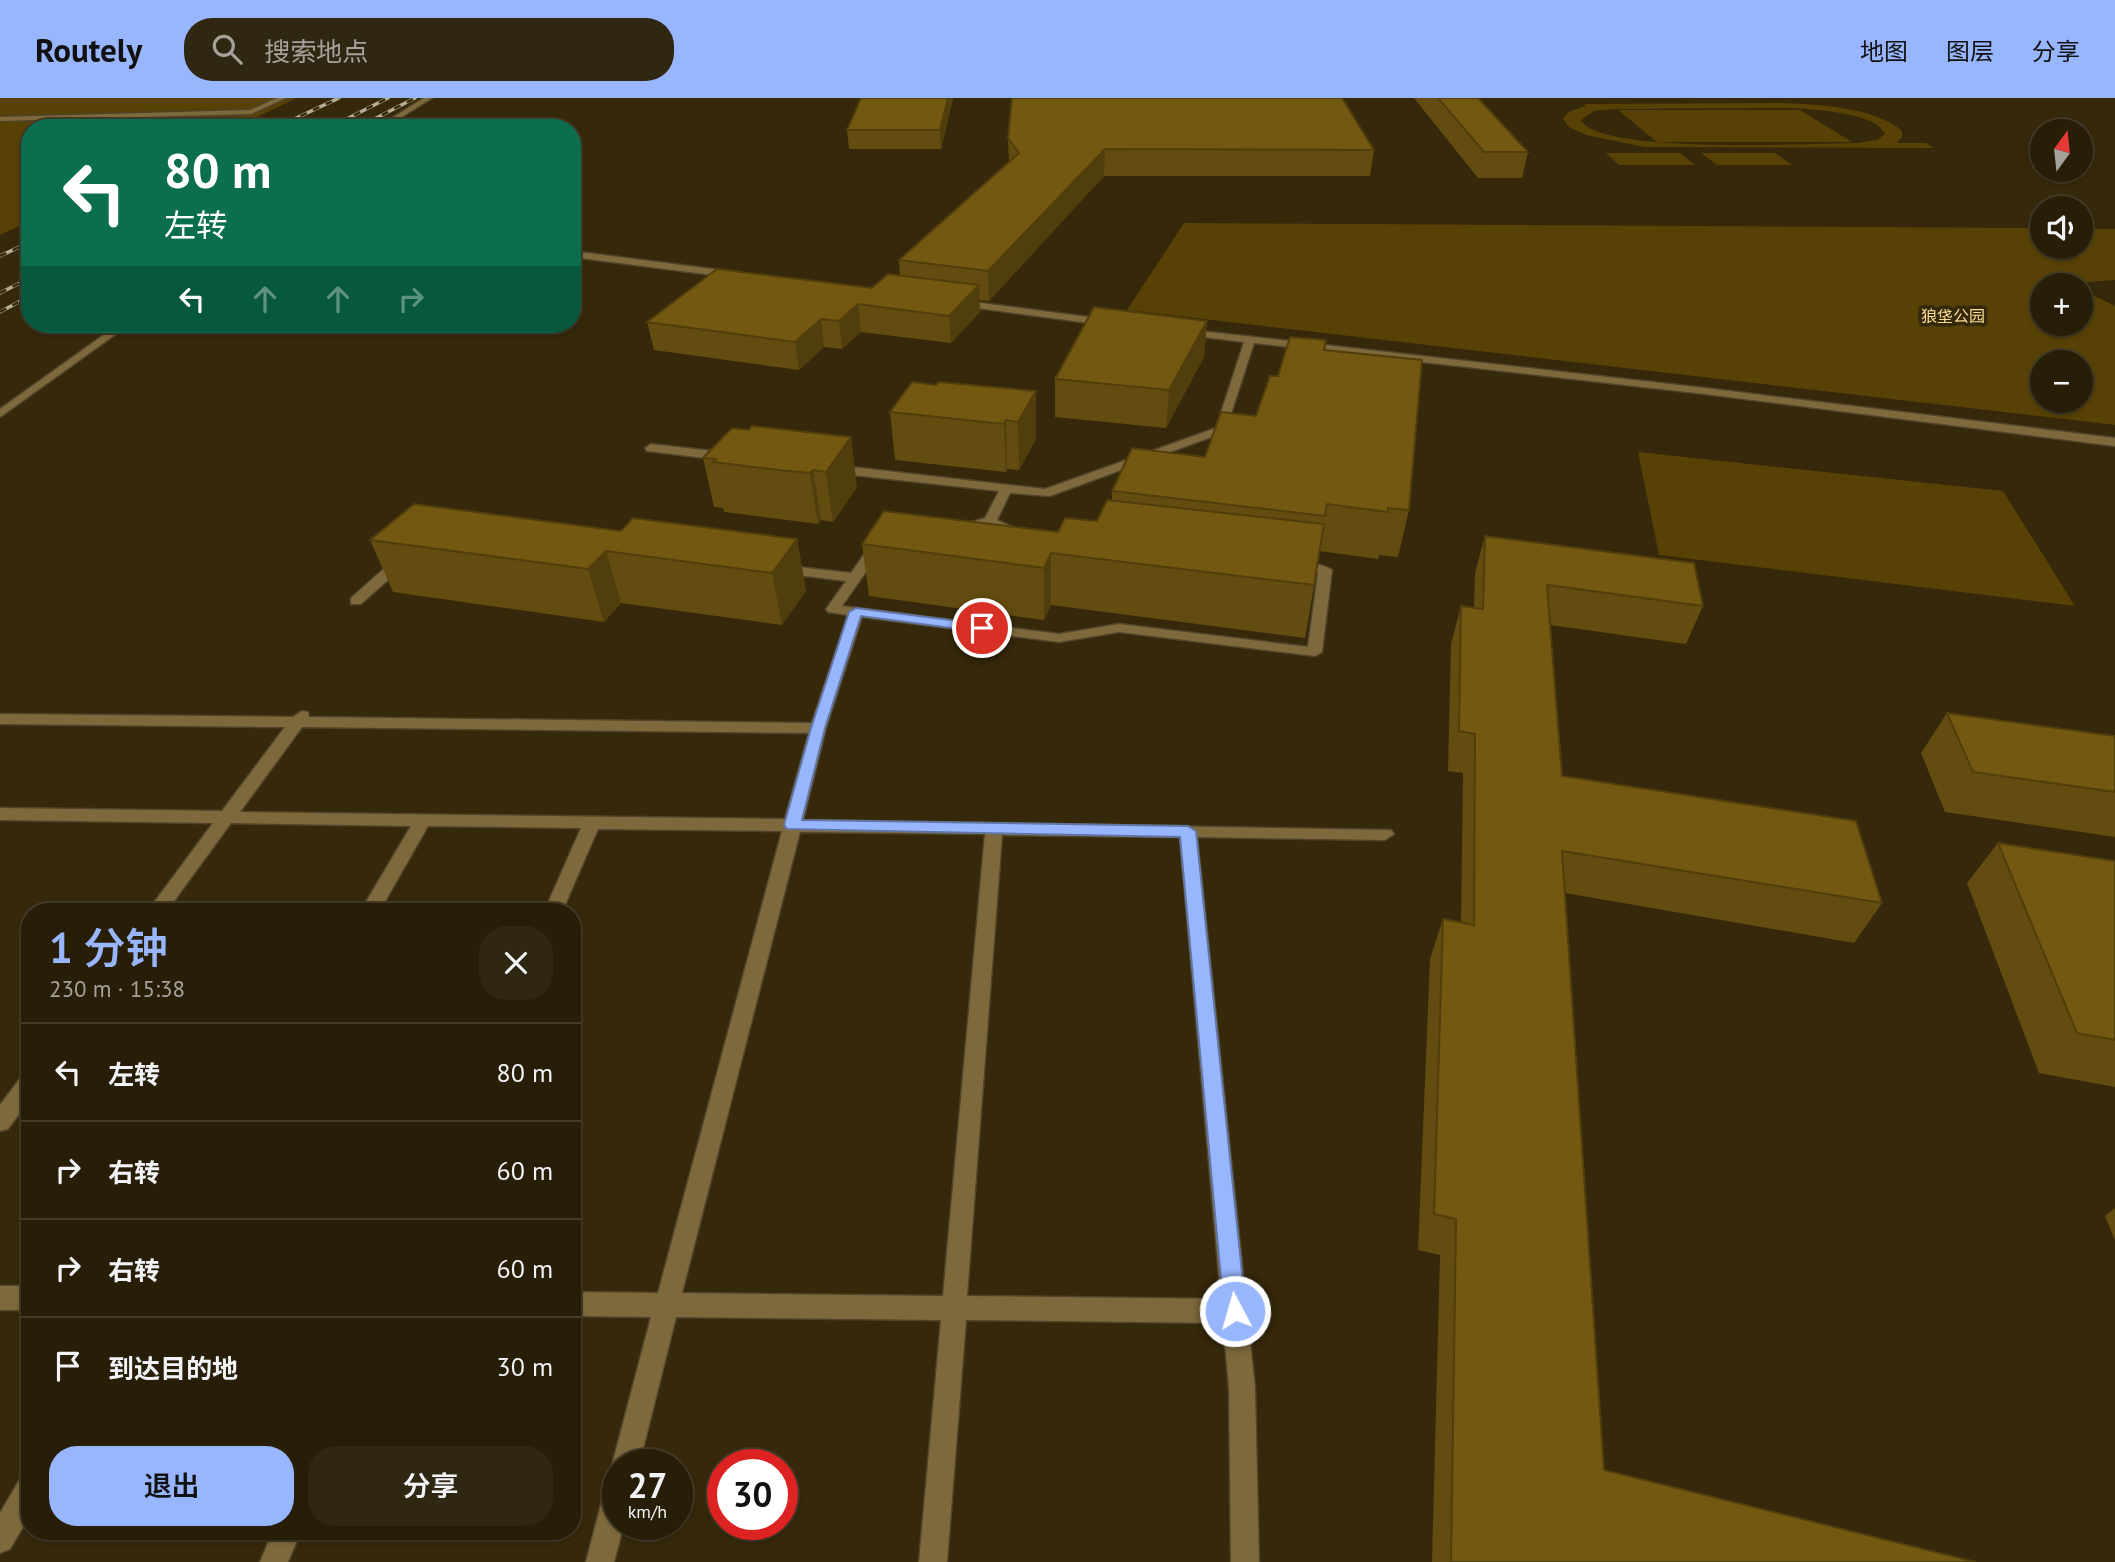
<!DOCTYPE html>
<html lang="zh">
<head>
<meta charset="utf-8">
<style>
  :root { --surface:#281e08; --page:#302712; --text:#f1f3f6; --muted:#a5a29c; --line:#443c29; --accent:#97b6fd }
  body { margin:0; font-family:"PT Sans","Noto Sans SC",sans-serif; background:var(--page); color:var(--text); height:100vh; display:flex; flex-direction:column; font-size:26px; white-space:nowrap }
  * { box-sizing:border-box; margin:0 }
  p { font-size:23px; color:var(--muted) }
  .icon { flex:none; width:38px; height:38px; fill:none; stroke:currentColor; stroke-width:2; stroke-linecap:round; stroke-linejoin:round }
  .map { position:relative; flex:1; overflow:hidden }
  .details { position:absolute; left:21px; top:805px; width:560px; height:637px; display:flex; flex-direction:column; background:var(--surface); border-radius:28px; box-shadow:0 2px 5px #0004,0 0 0 2px var(--line) }
  .details>* { flex:none }
  .guide { position:absolute; left:21px; top:21px; width:560px; height:214px; border-radius:28px; box-shadow:0 2px 5px #0004,0 0 0 2px var(--line); background:#0b6e4f; color:#fff; overflow:hidden }
  .needle { width:46px; rotate:15deg }
  .tools { position:absolute; left:2030px; top:21px; display:grid; gap:14px }
  .tools a { display:grid; place-items:center; width:63px; height:63px; border-radius:50%; background:var(--surface); box-shadow:0 2px 5px #0004,0 0 0 2px var(--line); font-size:35px }
  .speed { position:absolute; left:602px; top:1351px; display:flex; gap:14px; font-size:35px; font-weight:700; text-align:center }
  .speed>* { display:grid; place-content:center; width:91px; height:91px; border-radius:50%; background:var(--surface); box-shadow:0 2px 5px #0004,0 0 0 2px var(--line); line-height:1 }
  .speed small { font-size:18px; font-weight:400 }
  .speed .limit { border:10px solid #d22; background:#fff; color:#111 }
  .pin { position:absolute; display:grid; place-items:center; width:60px; height:60px; color:#fff; margin:-30px; border:4px solid #fff; border-radius:50%; box-shadow:0 2px 7px #0007 }
  .me { position:absolute; width:77px; margin:-38px; rotate:354deg; stroke-linejoin:round; filter:drop-shadow(0 0 5px #0008) }
  .turn { display:flex; align-items:center; gap:24px; height:147px; padding:0 28px; font-size:32px }
  .turn .icon { width:91px; height:91px; stroke-width:2.5 }
  .turn b { display:block; font-size:49px; line-height:60px }
  .lanes { display:flex; align-items:center; height:66px; padding:0 28px; background:#0003; justify-content:center; gap:35px; direction:ltr }
  .lanes .off { opacity:.35 }
  .round { display:grid; place-items:center; flex:none; width:74px; height:74px; border-radius:28px; background:var(--page) }
  .summary { display:flex; align-items:center; justify-content:space-between; height:119px; padding:0 28px }
  h1 { font-size:42px; font-weight:600; line-height:52px; color:var(--accent) }
  .primary-button { display:flex; gap:14px; margin-top:auto; padding:14px 28px }
  .primary-button a { flex:1; height:80px; border-radius:28px; background:var(--accent); color:#111; font-size:28px; font-weight:600; line-height:80px; text-align:center }
  .primary-button a+a { background:var(--page); color:var(--text) }
  ul { padding:0; list-style:none }
  li { display:flex; align-items:center; gap:21px; height:98px; padding:0 28px; border-top:2px solid var(--line) }
  li div { flex:1 }
  li b { display:block; font-size:26px }
  li em { font-style:normal }
  header { display:flex; align-items:center; gap:42px; box-sizing:border-box; height:98px; padding:0 35px; background:var(--accent); color:#111 }
  header strong { font-size:33px }
  nav { display:flex; gap:38px; margin-inline-start:auto; font-size:24px }
  .search { width:490px; height:63px; background:var(--page); display:flex; align-items:center; gap:18px; box-sizing:border-box; padding:0 24px; border-radius:28px; color:var(--muted); font-size:26px }
  .map>svg:first-child { display:block }
  .green { fill:#574104; fill-rule:evenodd }
  .lines { fill:none; stroke-linecap:round; stroke-linejoin:round }
  .minor-casing { stroke:#4f4328; stroke-width:3 }
  .minor { fill:#7d693c; fill-rule:evenodd }
  .rail-casing { stroke:#b7ae99; stroke-width:3.5 }
  .rail { stroke:#35280b; stroke-width:2.5; stroke-dasharray:7; stroke-linecap:butt }
  .wall { fill:#634c0f }
  .shaded-wall { fill:#503e0c }
  .building { fill:#735811; stroke:#503e0c; stroke-width:2 }
  .route { fill:#97b6fd; stroke:#6276a4; stroke-width:2 }
  .labels { text-anchor:middle; stroke-width:7; stroke-linejoin:round; paint-order:stroke }
  .far-park-label { font-size:16px; fill:#fbdb93; stroke:#35280b }
</style>
</head>
<body>
<header>
<strong>Routely</strong>
<div class="search"><svg class="icon" aria-label="search" viewBox="0 0 24 24"><circle cx="10" cy="10" r="6"/><path d="M15 15l6 6"/></svg>搜索地点</div>
<nav><a>地图</a><a>图层</a><a>分享</a></nav>
</header>
<div class="map">
<svg width="2115" height="1464" viewBox="0 0 2115 1464">
  <rect width="100%" height="100%" fill="#35280b"/>
  <g class="green">
    <polygon points="0,0 297,0 233,30 30,30 30,123 0,137"/>
    <path d="M1780,5c34,1 96,4 122,28v7l-6,5h30l8,5 -290,-1 -58,-12 -17,-8 -6,-8 5,-7 18,-6 -2,-2zM1788,10c22,1 88,4 97,26l-8,6 -20,3c-44,0 -258,12 -276,-23l13,-9 20,-2z"/>
    <polygon points="1618,12 1800,12 1852,44 1657,44"/>
    <polygon points="1606,55 1680,55 1695,67 1619,67"/>
    <polygon points="1701,55 1775,55 1792,67 1717,67"/>
    <path d="M1184,125l858,5v19h39v-18h34v51l-43,3 2,2h-32v39h39v-35l34,17v119l-988,-115zM2042,264h39v39h-39z"/>
    <polygon points="1638,354 2003,393 2075,508 1659,457"/>
  </g>
  <g class="lines">
    <defs>
      <g id="minor">
        <polygon points="277,0 286,0 251,16 0,23 0,19 250,12"/>
        <polygon points="424,0 432,0 384,30 376,30"/>
        <polygon points="572,153 736,174 741,177 736,180 572,159"/>
        <polygon points="958,202 1111,222 1116,225 1111,228 955,207 953,205"/>
        <polygon points="119,226 130,226 0,319 0,311"/>
        <polygon points="1183,231 1705,290 2115,340 2115,348 1705,296 1254,245 1225,334 1050,398 1010,395 997,422 1022,433 1022,439 1012,439 988,427 959,434 952,430 985,420 999,393 834,375 828,371 834,367 1045,391 1216,330 1244,244 1179,236 1179,232"/>
        <polygon points="651,346 730,355 736,359 730,363 647,353 645,350"/>
        <path d="M877,444l7,4 -42,60 217,28 60,-10 189,23 10,-74 -23,-2 -7,-4c10,-7 34,-4 44,3l-10,82 -7,4 -196,-24 -60,10 -197,-25 -36,111 -23,92 588,10 3,4 -9,6 -188,-3 58,551 4,174h-28l-2,-174 -6,-65 -257,-3 -19,242h-28l22,-242 -265,-3 -37,148h-21v10h-3l-3,-10 39,-148 -79,-1v-24l86,1 124,-462 -184,-2 -36,83h-18l37,-84 -153,-2 -49,86h-19l51,-86 -180,-3 -65,89h-19l66,-89 -213,-3v-12l222,3 63,-84 -285,-3v-10l293,3 9,-6 6,1 1,5 503,6 36,-108 -20,-3 -2,-3 20,-28 -65,-8 -7,-4 7,-4 70,8 21,-30zM302,629l507,6 -24,86 -545,-7zM800,734l185,2 -42,462 -261,-3zM1002,737l178,2 41,462 -254,-3z"/>
        <polygon points="402,458 407,459 407,465 361,506 351,506 351,500 397,459"/>
        <polygon points="30,975 30,1001 8,1031 0,1033 0,1007 22,978"/>
        <rect x="0" y="1188" width="30" height="24"/>
        <polygon points="30,1377 30,1417 10,1451 0,1455 0,1415 20,1381"/>
        <polygon points="618,1381 618,1426 624,1426 614,1464 586,1464 604,1395 608,1385"/>
        <polygon points="273,1433 301,1433 288,1464 260,1464"/>
      </g>
    </defs>
    <use href="#minor" class="minor-casing"/>
    <use href="#minor" class="minor"/>
    <defs>
      <g id="rail">
        <polyline points="275,30 339,0"/>
        <polyline points="329,30 388,0"/>
        <polyline points="357,30 415,0"/>
        <polyline points="0,158 30,144"/>
        <polyline points="0,195 30,180"/>
        <polyline points="0,214 30,198"/>
      </g>
    </defs>
    <use href="#rail" class="rail-casing"/>
    <use href="#rail" class="rail"/>
  </g>
  <g class="wall">
    <polygon points="953,0 941,51 849,51 847,32"/>
    <polygon points="1414,0 1478,0 1528,54 1522,80 1478,80"/>
    <polygon points="1008,40 1374,52 1370,78 1104,78 989,203 979,202 980,214 951,245 861,234 842,251 824,249 799,272 654,252 647,224 872,190 900,177 899,162 1009,64"/>
    <polygon points="1207,223 1204,259 1166,330 1055,319 1055,281"/>
    <polygon points="1326,242 1325,252 1409,412 1398,459 1379,457 1378,461 1320,453 1305,540 1051,507 1044,522 869,498 862,446 1058,434 1097,423 1112,402 1112,393 1205,359 1256,318 1278,278"/>
    <polygon points="936,287 1036,293 1036,341 1019,372 1007,371 1006,374 895,362 890,314"/>
    <polygon points="749,332 857,389 833,424 821,422 818,426 787,422 724,414 723,410 714,409 703,360"/>
    <polygon points="621,433 797,441 806,493 782,527 621,505 604,524 393,494 370,442"/>
    <polygon points="1485,438 1703,508 1686,546 1550,527 1562,678 1882,805 1854,845 1565,795 1604,1372 1976,1464 1432,1464 1440,1157 1418,1152 1430,861 1443,821 1461,825 1463,675 1448,673 1451,546 1461,508 1474,509 1475,475"/>
    <polygon points="1947,615 2115,638 2115,739 1945,714 1921,655"/>
    <polygon points="1998,745 2115,763 2115,989 2039,975 1967,785"/>
    <polygon points="2115,1110 2115,1142 2105,1118"/>
  </g>
  <g class="shaded-wall">
    <polygon points="948,0 953,0 941,51 940,32"/>
    <polygon points="1105,51 1104,78 989,203 988,173"/>
    <polygon points="979,187 980,214 951,245 949,218"/>
    <polygon points="858,206 861,234 842,251 839,223"/>
    <polygon points="821,221 824,249 799,272 795,244"/>
    <polygon points="1207,223 1204,259 1166,330 1169,292"/>
    <polygon points="1036,293 1036,341 1019,372 1018,324"/>
    <polygon points="1006,322 1007,371 1006,374 1004,326"/>
    <polygon points="851,339 857,389 833,424 826,374"/>
    <polygon points="813,372 821,422 818,426 810,375"/>
    <polygon points="797,441 806,493 782,527 772,475"/>
    <polygon points="606,453 621,505 604,524 588,471"/>
    <polygon points="1051,455 1051,507 1044,522 1044,470"/>
  </g>
  <g class="building">
    <polygon points="861,0 948,0 940,32 847,32"/>
    <polygon points="1012,0 1342,0 1374,52 1105,51 988,173 899,162 1019,55 1008,40"/>
    <polygon points="1438,0 1478,0 1528,54 1484,54"/>
    <polygon points="717,171 872,190 888,176 979,187 949,218 858,206 839,223 821,221 795,244 647,224"/>
    <polygon points="1094,209 1207,223 1169,292 1055,281"/>
    <polygon points="1290,239 1326,242 1324,252 1422,262 1409,412 1388,410 1388,414 1327,406 1325,418 1112,393 1132,350 1205,359 1221,314 1256,318 1270,278 1278,278"/>
    <polygon points="912,284 936,287 939,284 1036,293 1018,324 1006,322 1004,326 890,314"/>
    <polygon points="752,328 851,339 826,374 813,372 810,375 779,372 713,364 716,361 703,360 732,330 749,332"/>
    <polygon points="1107,402 1324,426 1314,487 1051,455 1044,470 862,446 884,413 1058,434 1065,420 1097,423"/>
    <polygon points="414,406 621,433 633,420 797,441 772,475 606,453 588,471 370,442"/>
    <polygon points="1485,438 1694,465 1703,508 1547,487 1562,678 1856,723 1882,805 1562,753 1604,1372 1976,1464 1451,1464 1456,1121 1434,1116 1443,821 1474,827 1475,636 1459,633 1461,508 1483,511"/>
    <polygon points="1947,615 2115,638 2115,694 1973,674"/>
    <polygon points="1998,745 2115,763 2115,942 2077,935"/>
  </g>
  <polygon class="route" points="856,510 982,526 989,530 982,534 861,518 825,630 802,722 1188,728 1196,733 1246,1213 1243,1220 1235,1224 1227,1220 1224,1213 1180,739 787,731 784,727 811,630 849,514"/>
  <g class="labels">
    <g class="far-park-label">
      <text x="1953" y="224">狼垡公园</text>
    </g>
  </g>
</svg>
<div class="tools">
<a><svg class="needle" viewBox="-14 -14 28 28"><path d="M0-13l5 13h-10z" fill="#e53935"/><path d="M0 13l5-13h-10z" fill="#a5a29c"/></svg></a>
<a><svg class="icon" aria-label="sound" viewBox="0 0 24 24"><path d="M4 9h4l5-4v14l-5-4H4zM17 9q2 3 0 6"/></svg></a>
<a>+</a>
<a>−</a>
</div>
<div class="speed"><div>27<small>km/h</small></div><div class="limit">30</div></div>
<div class="pin" style="left:982px;top:530px;background:#d93025"><svg class="icon" aria-label="arrive" viewBox="0 0 24 24"><path d="M6 21V4h12l-3 4 3 4H6"/></svg></div>
<svg class="me" style="left:1235px;top:1213px" viewBox="-20 -20 40 40"><circle r="17" fill="#97b6fd" stroke="#fff" stroke-width="3"/><path d="M0-11L8 9 0 5-8 9z" fill="#fff"/></svg>
<div class="guide">
<div class="turn"><svg class="icon" aria-label="left" viewBox="0 0 24 24"><path d="M17 20v-9H6M10 6l-5 5 5 5"/></svg><div><b>80 m</b>左转</div></div>
<div class="lanes"><svg class="icon" aria-label="left" viewBox="0 0 24 24"><path d="M17 20v-9H6M10 6l-5 5 5 5"/></svg><svg class="icon off" aria-label="ahead" viewBox="0 0 24 24"><path d="M12 20V5M6 11l6-6 6 6"/></svg><svg class="icon off" aria-label="ahead" viewBox="0 0 24 24"><path d="M12 20V5M6 11l6-6 6 6"/></svg><svg class="icon off" aria-label="right" viewBox="0 0 24 24"><path d="M7 20v-9h11M14 6l5 5-5 5"/></svg></div>
</div>
<section class="details">
<div class="summary"><div><h1>1 分钟</h1><p>230 m · 15:38</p></div><a class="round"><svg class="icon" aria-label="close" viewBox="0 0 24 24"><path d="M6 6l12 12M18 6L6 18"/></svg></a></div>
<ul>
<li><svg class="icon" aria-label="left" viewBox="0 0 24 24"><path d="M17 20v-9H6M10 6l-5 5 5 5"/></svg><div><b>左转</b></div><em>80 m</em></li>
<li><svg class="icon" aria-label="right" viewBox="0 0 24 24"><path d="M7 20v-9h11M14 6l5 5-5 5"/></svg><div><b>右转</b></div><em>60 m</em></li>
<li><svg class="icon" aria-label="right" viewBox="0 0 24 24"><path d="M7 20v-9h11M14 6l5 5-5 5"/></svg><div><b>右转</b></div><em>60 m</em></li>
<li><svg class="icon" aria-label="arrive" viewBox="0 0 24 24"><path d="M6 21V4h12l-3 4 3 4H6"/></svg><div><b>到达目的地</b></div><em>30 m</em></li>
</ul>
<div class="primary-button"><a>退出</a><a>分享</a></div>
</section>
</div>
</body>
</html>
